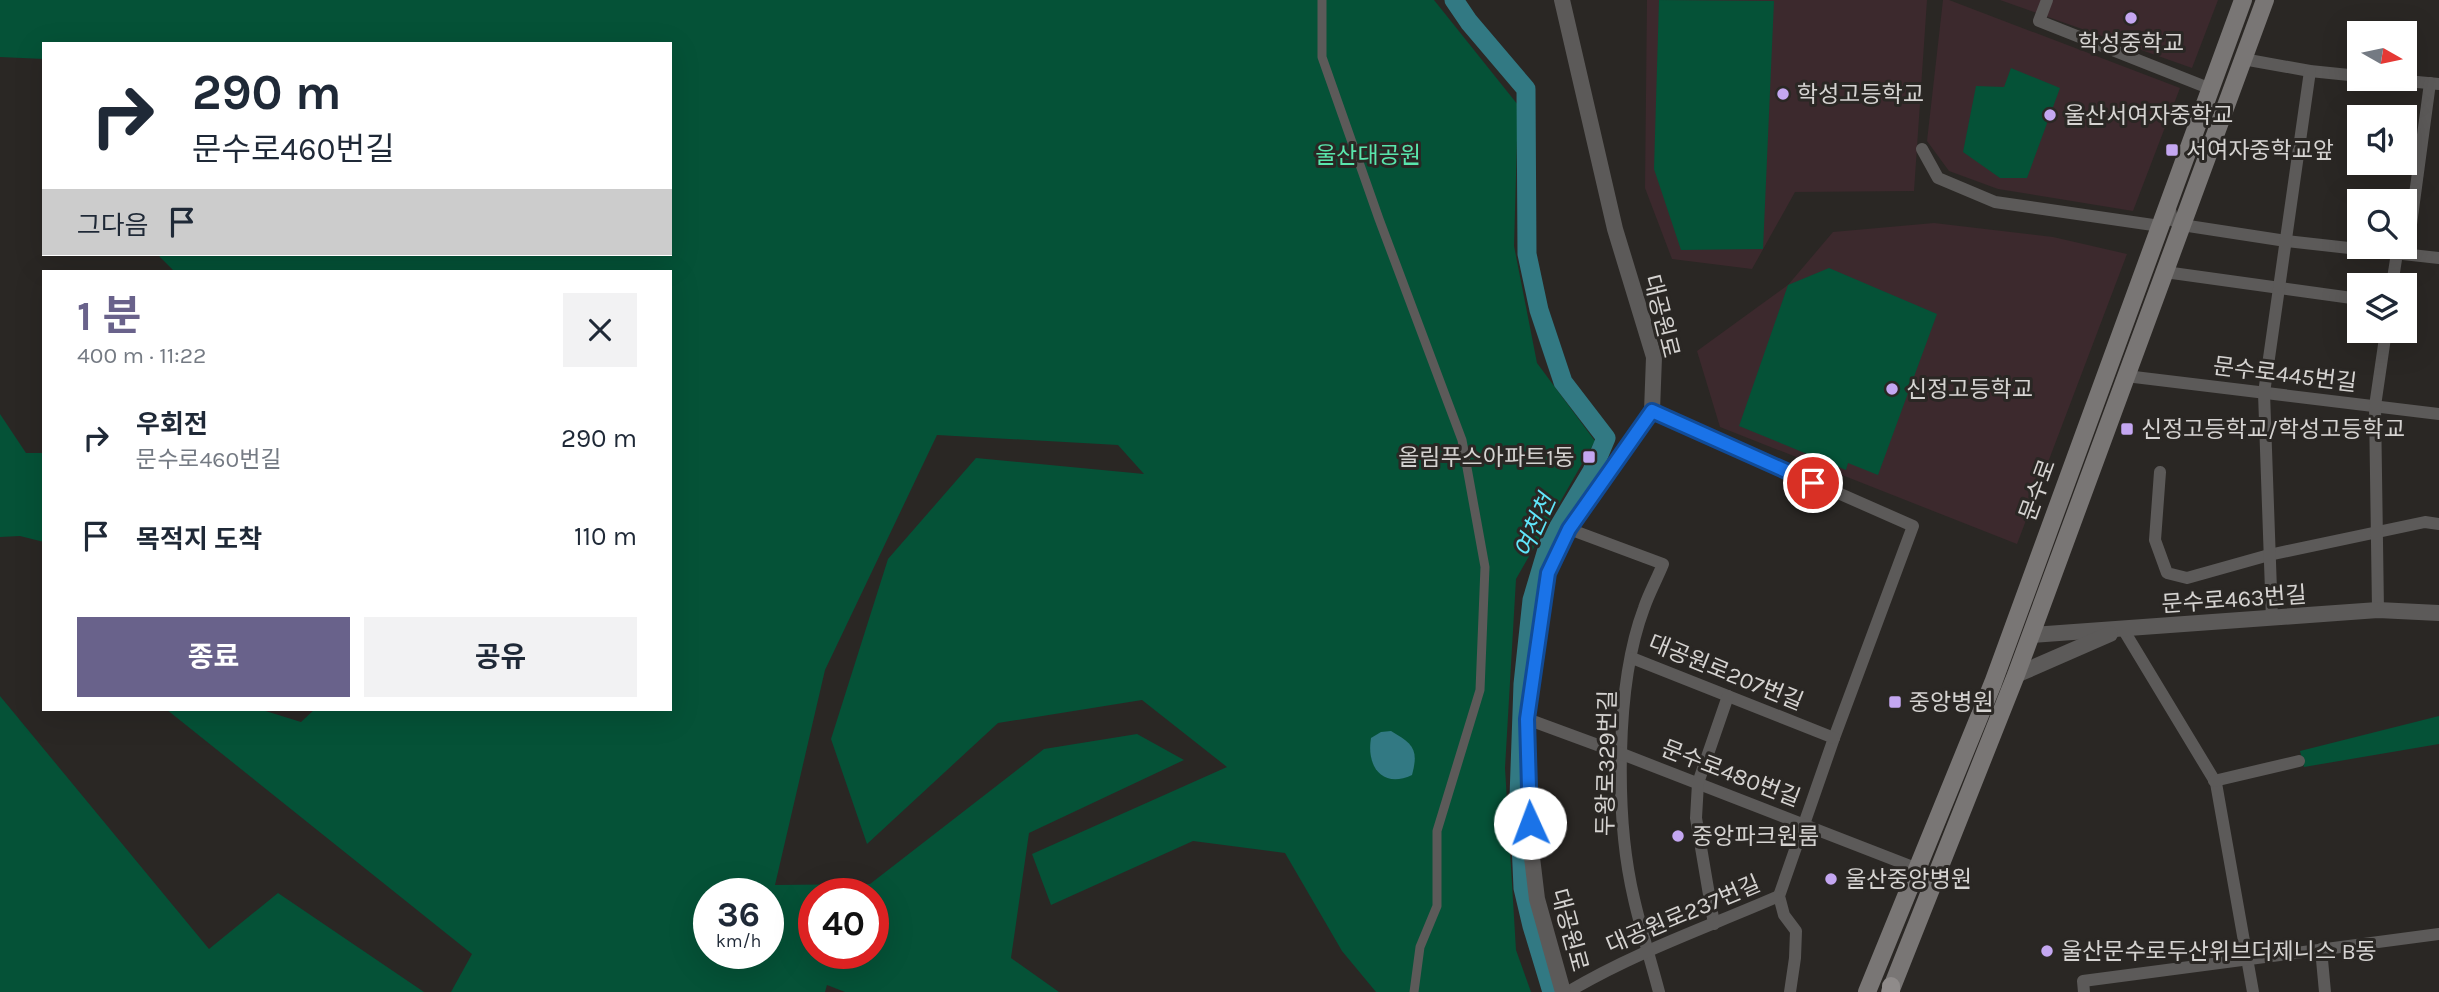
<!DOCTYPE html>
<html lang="ko">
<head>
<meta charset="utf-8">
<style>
  :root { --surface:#fff; --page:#f2f2f3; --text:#1f2937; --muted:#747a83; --accent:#69628b }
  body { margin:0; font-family:Karla,"Noto Sans KR",sans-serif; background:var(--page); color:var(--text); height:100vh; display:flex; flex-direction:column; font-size:26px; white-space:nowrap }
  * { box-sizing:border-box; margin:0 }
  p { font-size:23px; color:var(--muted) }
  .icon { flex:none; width:38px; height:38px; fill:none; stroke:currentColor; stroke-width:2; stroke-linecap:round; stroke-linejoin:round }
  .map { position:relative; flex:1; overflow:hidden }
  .panel { position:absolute; left:42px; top:270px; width:630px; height:441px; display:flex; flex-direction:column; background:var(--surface); border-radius:0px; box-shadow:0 7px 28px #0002 }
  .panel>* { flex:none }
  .banner { position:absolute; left:42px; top:42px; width:630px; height:214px; border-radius:0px; box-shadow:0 7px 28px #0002; background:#fff; color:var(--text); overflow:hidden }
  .needle { width:46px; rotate:99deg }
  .fabs { position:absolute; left:2347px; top:21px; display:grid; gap:14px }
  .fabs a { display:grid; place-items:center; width:70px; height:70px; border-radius:0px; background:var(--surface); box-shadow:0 7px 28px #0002; font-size:35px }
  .speed { position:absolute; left:693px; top:878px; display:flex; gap:14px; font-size:35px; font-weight:700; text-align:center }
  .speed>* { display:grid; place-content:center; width:91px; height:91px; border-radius:50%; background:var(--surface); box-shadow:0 7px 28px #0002; line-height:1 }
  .speed small { font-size:18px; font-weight:400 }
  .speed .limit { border:10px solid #d22; background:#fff; color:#111 }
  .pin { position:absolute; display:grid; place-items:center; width:60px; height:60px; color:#fff; margin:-30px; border:4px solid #fff; border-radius:50%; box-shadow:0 2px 7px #0007 }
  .me { position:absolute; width:77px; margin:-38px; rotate:358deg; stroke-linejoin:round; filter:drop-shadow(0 0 5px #0008) }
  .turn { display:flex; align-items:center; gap:24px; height:147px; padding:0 35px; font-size:32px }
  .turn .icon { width:91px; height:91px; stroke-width:2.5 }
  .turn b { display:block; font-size:49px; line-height:60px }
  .then { display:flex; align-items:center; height:66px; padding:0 35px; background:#0003; gap:14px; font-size:26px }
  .round { display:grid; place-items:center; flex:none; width:74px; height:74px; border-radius:0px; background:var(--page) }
  .overview { display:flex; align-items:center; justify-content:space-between; height:119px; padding:0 35px }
  h1 { font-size:42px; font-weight:700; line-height:52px; color:var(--accent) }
  .primary-button { display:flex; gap:14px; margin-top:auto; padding:14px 35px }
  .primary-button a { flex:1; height:80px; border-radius:0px; background:var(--accent); color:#fff; font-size:28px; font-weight:700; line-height:80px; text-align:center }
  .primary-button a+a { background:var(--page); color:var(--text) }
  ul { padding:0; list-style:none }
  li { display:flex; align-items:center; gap:21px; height:98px; padding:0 35px }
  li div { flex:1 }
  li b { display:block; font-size:26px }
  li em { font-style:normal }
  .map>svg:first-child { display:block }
  .education { fill:#3c292d }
  .green { fill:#055237; fill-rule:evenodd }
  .water { fill:#327983 }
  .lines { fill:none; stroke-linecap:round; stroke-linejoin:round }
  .river { stroke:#327983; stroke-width:19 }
  .pedestrian { stroke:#5c5a59; stroke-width:9 }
  .minor { stroke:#5c5a59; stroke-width:12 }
  .tertiary { stroke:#5c5a59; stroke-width:16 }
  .secondary { stroke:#797675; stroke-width:18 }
  .primary { stroke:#8f8b8a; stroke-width:18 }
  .route-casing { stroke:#114b97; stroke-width:18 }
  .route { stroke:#1a73e8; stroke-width:12 }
  .poi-dot { fill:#c4a7f1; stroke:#2a2724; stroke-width:2.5 }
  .labels { text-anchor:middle; stroke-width:6; stroke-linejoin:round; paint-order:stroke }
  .poi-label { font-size:23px; fill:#d5d3d1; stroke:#2a2724; text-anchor:start }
  .park-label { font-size:23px; fill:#59e6ac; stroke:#2a2724 }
  .street-label { font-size:23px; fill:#d5d3d1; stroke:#2a2724 }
  .water-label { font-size:24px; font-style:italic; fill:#60e6fa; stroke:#2a2724 }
</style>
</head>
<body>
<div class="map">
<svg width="2439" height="992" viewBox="0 0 2439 992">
  <rect width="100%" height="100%" fill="#2a2724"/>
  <g class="education">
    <polygon points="1647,0 1927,0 1914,191 1795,192 1752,269 1672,259 1645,188"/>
    <polygon points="1943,0 1949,0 2180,88 2133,211 1998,189 1949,171 1927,141"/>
    <polygon points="2000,0 2218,0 2192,68"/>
    <polygon points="1934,223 2053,237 2127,254 2017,544 1720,427 1697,351 1788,285 1833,232"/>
  </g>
  <g class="green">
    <path d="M0,0h1434l84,105 -4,141 23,117 58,78 -79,138 -11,189 11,182 15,42h-155l-34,-41 -57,-98 -92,-12 -142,64 -19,-51 195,-87 -85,-67 -144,23 -131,121 -36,-105 57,-180 88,-101 168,16 -26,-29 -181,-10 -112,235 -50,215 95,-1 174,-135 93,-15 47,26 -155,73 -18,125 48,34h-214l-18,-7 -2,7h-374l21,-38 -306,-245h93l42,13 14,-13h355v-438h-496l-17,-17h513v-210h-626v15l-44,-2zM709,894h59v60h-59zM814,894h59v60h-59z"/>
    <polygon points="1659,0 1774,1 1763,249 1681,250 1654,169"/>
    <polygon points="2011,68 2060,88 2027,178 2000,178 1963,152 1976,86 2004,87"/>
    <polygon points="1829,268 1937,314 1878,475 1848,463 1846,470 1739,426 1788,285"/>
    <polygon points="0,414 26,453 44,453 44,542 20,536 0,537"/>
    <polygon points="0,696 209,949 278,893 424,992 0,992"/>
    <polygon points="2439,716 2439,744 2304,767 2300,751"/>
  </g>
  <path class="water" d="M1391,731c22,13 28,18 21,44 -29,14 -46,-8 -41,-37l10,-6z"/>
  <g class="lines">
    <polyline class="river" points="1454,0 1469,22 1526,89 1527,254 1539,310 1563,382 1606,438 1592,471 1549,543 1532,600 1523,684 1519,797 1523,888 1532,926 1552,992"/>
    <polyline class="pedestrian" points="1322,0 1322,57 1379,219 1462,440 1485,567 1480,690 1437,831 1437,906 1420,947 1414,992"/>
    <g class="minor">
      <polyline points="2047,0 2039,21 2211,89"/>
      <polyline points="2243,59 2310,71 2359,76"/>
      <polyline points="2385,79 2439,84"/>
      <polyline points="1922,149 1938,178 1995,202 2160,226"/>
      <polyline points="2169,204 2172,220 2182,225 2286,241 2439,258"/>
      <polyline points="2407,254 2430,83"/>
      <polyline points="2165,272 2359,299"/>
      <polyline points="2392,285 2397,253"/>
      <polyline points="2126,376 2439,414"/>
      <polyline points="1652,411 1913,526 1834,738 1779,896 1784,915 1796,931 1795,958 1790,992"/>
      <polyline points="2160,472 2155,540 2167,573 2187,578 2269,555 2425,522 2439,524"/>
      <path d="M1569,529l94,35c-6,15 -14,29 -19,44 -29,77 -29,211 -10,291 7,31 17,62 25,93"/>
      <polyline points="2378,610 2375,406 2386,331"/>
      <polyline points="2272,619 2264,393 2310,71"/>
      <polyline points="2123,629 2216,783 2253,992"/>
      <polyline points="1632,658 1834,738"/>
      <polyline points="1527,719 1622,754 1918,869"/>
      <polyline points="2214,781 2299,761"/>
      <polyline points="1714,924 1696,818 1698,783 1728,696"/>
      <polyline points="2321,949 2325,992"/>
      <path d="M1568,992c67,-40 140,-65 211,-96"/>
      <polyline points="2084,992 2083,981 2439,934"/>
    </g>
    <g class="tertiary">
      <polyline points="1562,0 1615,229 1654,357 1652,411 1569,529 1548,573 1527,719 1531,849 1537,899 1563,992"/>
      <polyline points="2031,635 2378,610 2439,613"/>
      <polyline points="2016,675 2110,634"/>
    </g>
    <g class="secondary">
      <polyline points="1867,992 1993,683 2243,0"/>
      <polyline points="1890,992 2016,675 2265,0"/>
    </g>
    <polyline class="primary" points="1891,986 1891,992"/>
  </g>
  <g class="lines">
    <defs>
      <polyline id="route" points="1530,823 1527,719 1548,573 1569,529 1652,411 1813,483"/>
    </defs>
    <use href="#route" class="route-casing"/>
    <use href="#route" class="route"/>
  </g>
  <g class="poi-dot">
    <circle cx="2131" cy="18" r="7"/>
    <circle cx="1783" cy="94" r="7"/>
    <circle cx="2050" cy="115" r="7"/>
    <rect x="2165" y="143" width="14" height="14" rx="3.5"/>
    <circle cx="1892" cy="389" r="7"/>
    <rect x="2120" y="422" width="14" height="14" rx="3.5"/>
    <rect x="1582" y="450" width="14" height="14" rx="3.5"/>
    <rect x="1888" y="695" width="14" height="14" rx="3.5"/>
    <circle cx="1678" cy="836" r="7"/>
    <circle cx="1831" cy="879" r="7"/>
    <circle cx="2047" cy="951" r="7"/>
  </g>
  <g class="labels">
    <g class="poi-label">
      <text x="2131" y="51" text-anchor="middle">학성중학교</text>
      <text x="1797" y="102">학성고등학교</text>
      <text x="2064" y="123">울산서여자중학교</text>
      <text x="2186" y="158">서여자중학교앞</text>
      <text x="1906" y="397">신정고등학교</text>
      <text x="2141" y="437">신정고등학교/학성고등학교</text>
      <text x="1575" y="465" text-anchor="end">올림푸스아파트1동</text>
      <text x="1909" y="710">중앙병원</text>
      <text x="1692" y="844">중앙파크원룸</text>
      <text x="1845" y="887">울산중앙병원</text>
      <text x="2061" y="959">울산문수로두산위브더제니스 B동</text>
    </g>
    <g class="park-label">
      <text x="1368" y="163">울산대공원</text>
    </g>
    <g class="street-label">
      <text transform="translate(1662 316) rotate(76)" y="8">대공원로</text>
      <text transform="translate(2285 374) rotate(7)" y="8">문수로445번길</text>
      <text transform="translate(2037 490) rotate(-70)" y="8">문수로</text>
      <text transform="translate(2234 599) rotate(-4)" y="8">문수로463번길</text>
      <text transform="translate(1726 672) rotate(22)" y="8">대공원로207번길</text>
      <text transform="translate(1606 763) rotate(-89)" y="8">두왕로329번길</text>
      <text transform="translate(1731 773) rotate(21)" y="8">문수로480번길</text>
      <text transform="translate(1683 914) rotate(-23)" y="8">대공원로237번길</text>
      <text transform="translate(1570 930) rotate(75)" y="8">대공원로</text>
    </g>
    <g class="water-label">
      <text transform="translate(1535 526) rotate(-66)" y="8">여천천</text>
    </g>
  </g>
</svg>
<div class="fabs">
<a><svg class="needle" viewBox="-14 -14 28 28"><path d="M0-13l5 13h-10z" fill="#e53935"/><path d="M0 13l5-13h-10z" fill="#747a83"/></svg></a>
<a><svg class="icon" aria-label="sound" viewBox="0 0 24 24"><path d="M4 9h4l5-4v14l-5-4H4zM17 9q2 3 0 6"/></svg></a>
<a><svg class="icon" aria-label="search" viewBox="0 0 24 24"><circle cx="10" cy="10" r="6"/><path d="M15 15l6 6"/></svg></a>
<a><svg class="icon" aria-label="layers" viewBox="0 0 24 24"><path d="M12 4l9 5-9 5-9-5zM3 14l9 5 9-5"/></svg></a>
</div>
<div class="speed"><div>36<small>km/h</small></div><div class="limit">40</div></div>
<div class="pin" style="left:1813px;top:483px;background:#d93025"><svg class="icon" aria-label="arrive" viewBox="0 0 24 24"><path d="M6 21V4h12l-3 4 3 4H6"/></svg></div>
<svg class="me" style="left:1530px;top:823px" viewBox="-20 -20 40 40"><circle r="19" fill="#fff"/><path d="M0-13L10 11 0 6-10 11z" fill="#1a73e8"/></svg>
<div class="banner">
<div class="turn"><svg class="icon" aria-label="right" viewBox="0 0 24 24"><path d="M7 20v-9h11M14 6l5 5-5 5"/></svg><div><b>290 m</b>문수로460번길</div></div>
<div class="then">그다음<svg class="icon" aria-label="arrive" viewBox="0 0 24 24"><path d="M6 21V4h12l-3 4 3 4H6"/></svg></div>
</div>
<section class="panel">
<div class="overview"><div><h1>1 분</h1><p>400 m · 11:22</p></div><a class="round"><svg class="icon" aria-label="close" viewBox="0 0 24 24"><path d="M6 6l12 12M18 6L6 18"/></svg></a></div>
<ul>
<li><svg class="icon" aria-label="right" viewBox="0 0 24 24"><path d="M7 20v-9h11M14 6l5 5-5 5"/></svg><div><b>우회전</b><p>문수로460번길</p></div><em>290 m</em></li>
<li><svg class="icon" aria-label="arrive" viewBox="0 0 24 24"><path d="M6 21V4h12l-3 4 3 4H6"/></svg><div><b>목적지 도착</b></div><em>110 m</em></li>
</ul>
<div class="primary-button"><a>종료</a><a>공유</a></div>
</section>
</div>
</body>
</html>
